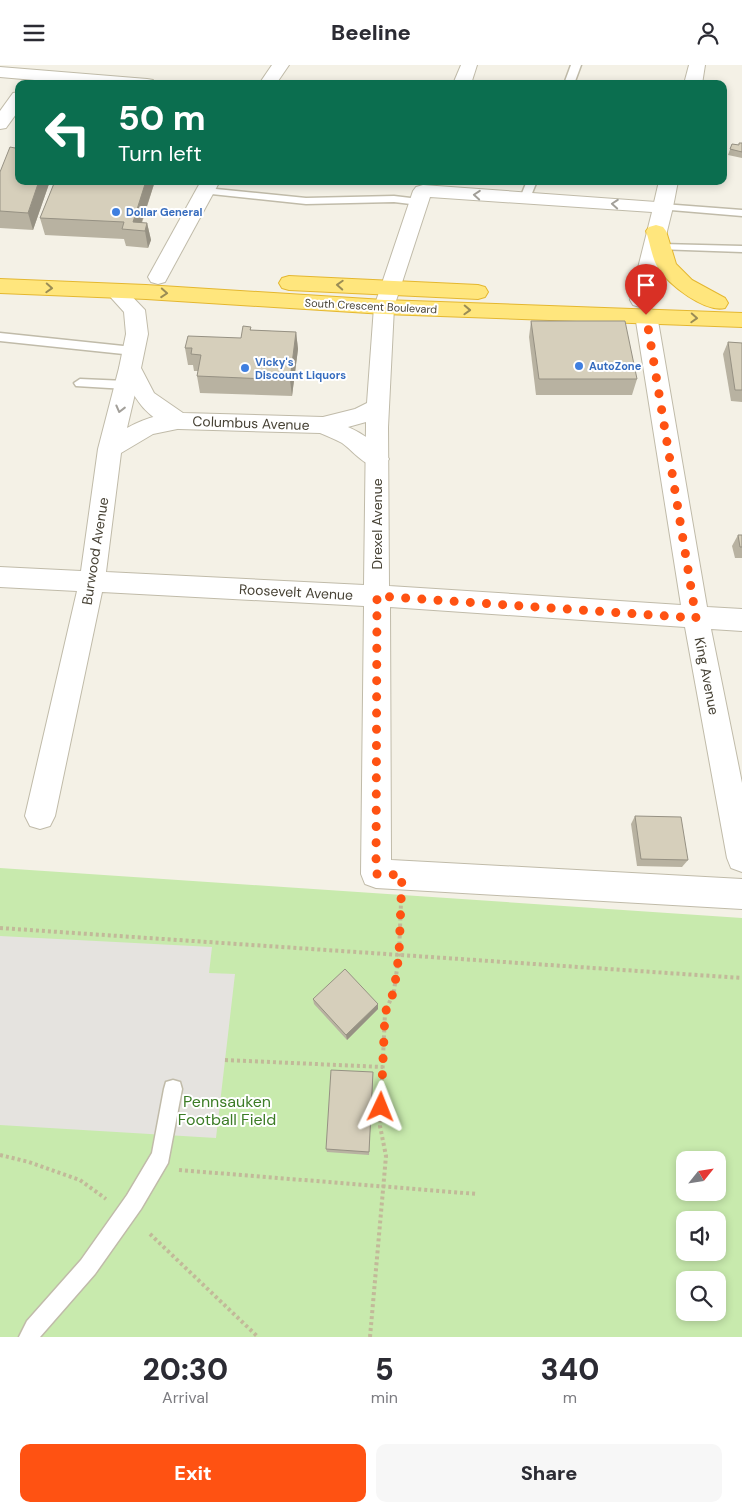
<!DOCTYPE html>
<html lang="en">
<head>
<meta charset="utf-8">
<style>
  :root { --surface:#fff; --page:#f7f7f7; --text:#2b2b33; --muted:#7c7c81; --accent:#ff5212 }
  body { margin:0; font-family:"DM Sans",sans-serif; background:var(--page); color:var(--text); height:100vh; display:flex; flex-direction:column; font-size:19px; white-space:nowrap }
  * { box-sizing:border-box; margin:0 }
  p { font-size:16px; color:var(--muted) }
  .icon { flex:none; width:28px; height:28px; fill:none; stroke:currentColor; stroke-width:2; stroke-linecap:round; stroke-linejoin:round }
  .map { position:relative; height:1272px; overflow:hidden }
  .drawer { display:flex; flex-direction:column; background:var(--surface); flex:1 }
  .drawer>* { flex:none }
  .banner { position:absolute; left:15px; top:15px; width:712px; height:105px; border-radius:10px; box-shadow:0 2px 8px #0003; background:#0b6e4f; color:#fff; overflow:hidden }
  .needle { width:32px; rotate:60deg }
  .controls { position:absolute; left:676px; top:1086px; display:grid; gap:10px }
  .controls a { display:grid; place-items:center; width:50px; height:50px; border-radius:10px; background:var(--surface); box-shadow:0 2px 8px #0003; font-size:25px }
  .pin { position:absolute; display:grid; place-items:center; width:42px; height:42px; color:#fff; margin:-51px -21px; border-radius:50% 50% 50% 0; rotate:-45deg; box-shadow:0 0 5px #0007 }
  .pin .icon { rotate:45deg }
  .me { position:absolute; width:55px; margin:-28px; rotate:2deg; stroke-linejoin:round; filter:drop-shadow(0 0 4px #0008) }
  .turn { display:flex; align-items:center; gap:18px; height:105px; padding:0 20px; font-size:22px }
  .turn .icon { width:65px; height:65px; stroke-width:2.5 }
  .turn b { display:block; font-size:35px; line-height:42px }
  .eta { display:flex; justify-content:space-evenly; align-items:center; height:85px; text-align:center }
  .eta b { font-size:30px; font-weight:800; line-height:35px }
  .action { display:flex; gap:10px; margin-top:auto; padding:10px 20px }
  .action a { flex:1; height:58px; border-radius:10px; background:var(--accent); color:#fff; font-size:20px; font-weight:800; line-height:58px; text-align:center }
  .action a+a { background:var(--page); color:var(--text) }
  header { display:flex; justify-content:space-between; align-items:center; height:65px; padding:0 20px; background:var(--surface); font-size:22px; font-weight:800 }
  .map>svg:first-child { display:block }
  .green { fill:#c8eaad; fill-rule:evenodd }
  .parking { fill:#e5e3df }
  .lines { fill:none; stroke-linecap:round; stroke-linejoin:round }
  .service-casing { stroke:#c0bba9; stroke-width:3 }
  .minor-casing { stroke:#c0bba9; stroke-width:2 }
  .tertiary-casing { stroke:#c0bba9; stroke-width:2 }
  .trunk-casing { stroke:#e4b730; stroke-width:2 }
  .path { stroke:#c2b999; stroke-width:4; stroke-dasharray:3 3; stroke-linecap:butt }
  .service { fill:#fff; fill-rule:evenodd }
  .minor { fill:#fff; fill-rule:evenodd }
  .tertiary { fill:#fff; fill-rule:evenodd }
  .trunk { fill:#ffe67d; fill-rule:evenodd }
  .wall { fill:#b8b2a1 }
  .shaded-wall { fill:#969183 }
  .building { fill:#d6cfbb; stroke:#969183 }
  .oneway { stroke:#a3a09a }
  .oneway2 { stroke:#9a8c55 }
  .route { stroke:#ff5212; stroke-width:9; stroke-dasharray:0 16.2 }
  .shop-dot { fill:#3f7fe0; stroke:#fff; stroke-width:2 }
  .labels { text-anchor:middle; stroke-width:4; stroke-linejoin:round; paint-order:stroke }
  .far-shop-label { font-size:11px; font-weight:bold; fill:#366cbe; stroke:#fff; text-anchor:start }
  .far-street-label { font-size:11px; fill:#474235; stroke:#fff }
  .street-label { font-size:14px; fill:#474235; stroke:#fff }
  .near-park-label { font-size:16px; fill:#3c7c26; stroke:#fff }
</style>
</head>
<body>
<header><svg class="icon" aria-label="menu" viewBox="0 0 24 24"><path d="M4 6h16M4 12h16M4 18h16"/></svg>Beeline<svg class="icon" aria-label="person" viewBox="0 0 24 24"><circle cx="12" cy="8" r="4"/><path d="M4 21q1-7 8-7t8 7"/></svg></header>
<div class="map">
<svg width="742" height="1272" viewBox="0 0 742 1272">
  <rect width="100%" height="100%" fill="#f4f1e6"/>
  <path class="green" d="M0,803l742,50v419h-742zM685,1095h33v33h-33zM685,1155h33v33h-33zM685,1215h33v33h-33z"/>
  <polygon class="parking" points="0,871 212,882 209,908 235,909 216,1073 0,1060"/>
  <g class="lines">
    <defs>
      <g id="service">
        <polygon points="571,0 581,0 574,19 564,19"/>
        <polygon points="527,116 537,116 530,133 525,136 520,133"/>
        <polygon points="206,123 306,133 394,131 419,134 424,137 419,140 394,137 306,139 202,128 201,126"/>
        <polygon points="663,139 742,145 742,151 659,144 658,142 659,140"/>
        <polygon points="661,179 742,181 742,187 657,184 656,182 657,180"/>
        <polygon points="0,268 133,282 139,286 133,290 0,276"/>
        <polygon points="80,314 126,316 132,320 126,324 76,321 74,318"/>
        <polygon points="173,1015 180,1017 182,1024 168,1098 141,1144 95,1209 40,1272 19,1272 27,1256 81,1195 127,1130 152,1088 164,1024 166,1017"/>
      </g>
      <g id="minor">
        <polygon points="272,0 289,0 276,19 259,19"/>
        <polygon points="461,0 477,0 471,19 453,19"/>
        <polygon points="689,0 705,0 702,19 684,19"/>
        <polygon points="0,2 147,14 153,15 155,19 81,19 0,12"/>
        <polygon points="19,27 19,45 6,63 0,64 0,46 13,28"/>
        <polygon points="201,116 220,116 165,217 158,219 151,217 148,212"/>
        <polygon points="659,116 678,116 673,142 670,146 663,148 656,146 653,142"/>
        <path d="M646,243l7,2 4,5 50,292 35,2v22l-31,-2 31,154v89l-11,-4 -4,-10 -42,-231 -295,-20 1,253 351,19v30l-366,-21 -11,-4 -4,-10 3,-268 -262,-14 -47,224 -5,10 -10,3 -10,-3 -5,-10 52,-225 -77,-4v-20l81,4 17,-122 21,-81 3,-5 8,-3 8,3 3,5 -14,60c16,-9 41,-18 60,-13l3,6 -3,6 -34,7 -32,19 -15,119 258,13 2,-158 3,-6 8,-2 8,2 3,6 1,159 292,19 -46,-290 4,-5z"/>
      </g>
      <path id="tertiary" d="M423,120l247,18 3,4 -23,93 -3,5 -7,2 -7,-2 -3,-5 22,-88 -222,-15 -36,110 -6,120 -3,6 -8,2 -8,-2 -3,-6v-5l-18,5c14,6 33,19 41,32l-4,6c-18,6 -29,-12 -43,-22 -7,-4 -15,-7 -22,-10l-141,-4c-35,-10 -44,-31 -60,-61l7,-34 -2,-22 -19,-21 3,-5 7,-2 7,2 23,24 3,24 -7,34 13,25 29,20 140,4 32,-8 12,-6 7,-96 39,-116 3,-4z"/>
      <g id="trunk">
        <path d="M656,160l7,2 3,4 10,33 16,16 33,18 3,5 -3,5c-20,5 -56,-23 -67,-40 -6,-10 -8,-25 -12,-37l3,-4z"/>
        <polygon points="289,211 478,220 485,222 488,227 485,232 478,234 289,225 282,223 279,218 282,213"/>
        <polygon points="0,214 146,220 384,235 742,248 742,262 384,249 146,234 0,228"/>
      </g>
    </defs>
    <use href="#service" class="service-casing"/>
    <use href="#minor" class="minor-casing"/>
    <use href="#tertiary" class="tertiary-casing"/>
    <use href="#trunk" class="trunk-casing"/>
    <g class="path">
      <polyline points="0,863 742,913"/>
      <polyline points="225,995 383,1002"/>
      <polyline points="0,1090 29,1097 80,1115 106,1134"/>
      <polyline points="179,1105 477,1129"/>
      <polyline points="150,1169 258,1272"/>
      <polyline points="370,1272 386,1091 380,1061 385,948 394,926 399,889 401,838"/>
    </g>
    <use href="#service" class="service"/>
    <use href="#minor" class="minor"/>
    <use href="#tertiary" class="tertiary"/>
    <use href="#trunk" class="trunk"/>
  </g>
  <g class="wall">
    <polygon points="742,78 742,93 728,90 732,79 739,80"/>
    <polygon points="0,107 19,116 50,116 33,165 0,163"/>
    <polygon points="55,116 155,116 142,158 147,158 151,175 148,183 126,181 124,174 45,170 40,153"/>
    <polygon points="531,256 637,314 632,330 536,330 529,272"/>
    <polygon points="251,262 251,265 296,267 298,284 292,331 200,328 197,311 198,306 194,306 193,300 188,300 185,283 241,273"/>
    <polygon points="728,277 742,278 742,337 731,336 723,289"/>
    <polygon points="738,470 742,470 742,493 735,493 732,481"/>
    <polygon points="635,751 688,795 682,802 637,801 631,759"/>
    <polygon points="313,934 378,939 378,944 347,975 314,939"/>
    <polygon points="373,1007 369,1090 327,1087 326,1084"/>
  </g>
  <g class="shaded-wall">
    <polygon points="39,116 50,116 33,165 28,148"/>
    <polygon points="146,116 155,116 139,165 133,157"/>
    <polygon points="147,158 151,175 148,183 145,166"/>
    <polygon points="296,267 298,284 292,331 290,315"/>
    <polygon points="378,939 378,944 347,975 346,970"/>
  </g>
  <g class="building">
    <polygon points="19,77 19,116 39,116 28,148 0,146 0,107 10,82 15,83"/>
    <polygon points="739,78 742,78 742,87 730,84 732,79 739,80"/>
    <polygon points="55,116 146,116 133,157 147,158 145,166 122,164 124,157 40,153"/>
    <polygon points="531,256 625,256 637,314 539,314"/>
    <polygon points="243,261 251,262 250,265 296,267 290,315 197,311 201,290 191,289 192,283 185,283 188,271 241,273"/>
    <polygon points="728,277 742,278 742,325 735,325"/>
    <polygon points="738,470 742,470 742,482 740,482"/>
    <polygon points="635,751 681,752 688,795 641,794"/>
    <polygon points="345,904 378,939 346,970 313,934"/>
    <polygon points="331,1005 373,1007 369,1087 326,1084"/>
  </g>
  <defs><path id="oneway-chevron" d="M-2-3.5L2.5 0L-2 3.5" fill="none" stroke-width="1.6" stroke-linecap="round" stroke-linejoin="round" transform="scale(1.25)"/></defs>
  <g class="oneway">
    <use href="#oneway-chevron" transform="translate(477 130) rotate(-176)"/>
    <use href="#oneway-chevron" transform="translate(615 139) rotate(-176)"/>
    <use href="#oneway-chevron" transform="translate(120 344) rotate(104)"/>
  </g>
  <g class="oneway2">
    <use href="#oneway-chevron" transform="translate(340 220) rotate(-177)"/>
    <use href="#oneway-chevron" transform="translate(49 223) rotate(3)"/>
    <use href="#oneway-chevron" transform="translate(164 228) rotate(4)"/>
    <use href="#oneway-chevron" transform="translate(467 245) rotate(2)"/>
    <use href="#oneway-chevron" transform="translate(694 253) rotate(3)"/>
  </g>
  <g class="lines">
    <polyline class="route" points="381,1042 385,948 394,926 399,889 402,810 376,809 377,531 696,553 646,250"/>
  </g>
  <g class="shop-dot">
    <circle cx="116" cy="147" r="5"/>
    <circle cx="579" cy="301" r="5"/>
    <circle cx="245" cy="303" r="5"/>
  </g>
  <g class="labels">
    <g class="far-shop-label">
      <text x="126" y="151">Dollar General</text>
      <text x="255" y="301">Vicky's<tspan x="255" dy="13">Discount Liquors</tspan></text>
      <text x="589" y="305">AutoZone</text>
    </g>
    <g class="far-street-label">
      <text transform="translate(371 241) rotate(3)" y="4">South Crescent Boulevard</text>
    </g>
    <g class="street-label">
      <text transform="translate(251 358) rotate(2)" y="5">Columbus Avenue</text>
      <text transform="translate(377 459) rotate(-90)" y="5">Drexel Avenue</text>
      <text transform="translate(95 486) rotate(-81)" y="5">Burwood Avenue</text>
      <text transform="translate(296 527) rotate(3)" y="5">Roosevelt Avenue</text>
      <text transform="translate(707 611) rotate(79)" y="5">King Avenue</text>
    </g>
    <g class="near-park-label">
      <text x="227" y="1042">Pennsauken<tspan x="227" dy="18">Football Field</tspan></text>
    </g>
  </g>
</svg>
<div class="controls">
<a><svg class="needle" viewBox="-14 -14 28 28"><path d="M0-13l5 13h-10z" fill="#e53935"/><path d="M0 13l5-13h-10z" fill="#7c7c81"/></svg></a>
<a><svg class="icon" aria-label="sound" viewBox="0 0 24 24"><path d="M4 9h4l5-4v14l-5-4H4zM17 9q2 3 0 6"/></svg></a>
<a><svg class="icon" aria-label="search" viewBox="0 0 24 24"><circle cx="10" cy="10" r="6"/><path d="M15 15l6 6"/></svg></a>
</div>
<div class="pin" style="left:646px;top:250px;background:#d93025"><svg class="icon" aria-label="arrive" viewBox="0 0 24 24"><path d="M6 21V4h12l-3 4 3 4H6"/></svg></div>
<svg class="me" style="left:381px;top:1042px" viewBox="-20 -20 40 40"><path d="M0-17L14 15 0 8-14 15z" fill="#ff5212" stroke="#fff" stroke-width="4"/></svg>
<div class="banner">
<div class="turn"><svg class="icon" aria-label="left" viewBox="0 0 24 24"><path d="M17 20v-9H6M10 6l-5 5 5 5"/></svg><div><b>50 m</b>Turn left</div></div>
</div>
</div>
<section class="drawer">
<div class="eta">
<div><b>20:30</b><p>Arrival</p></div>
<div><b>5</b><p>min</p></div>
<div><b>340</b><p>m</p></div>
</div>
<div class="action"><a>Exit</a><a>Share</a></div>
</section>
</body>
</html>
